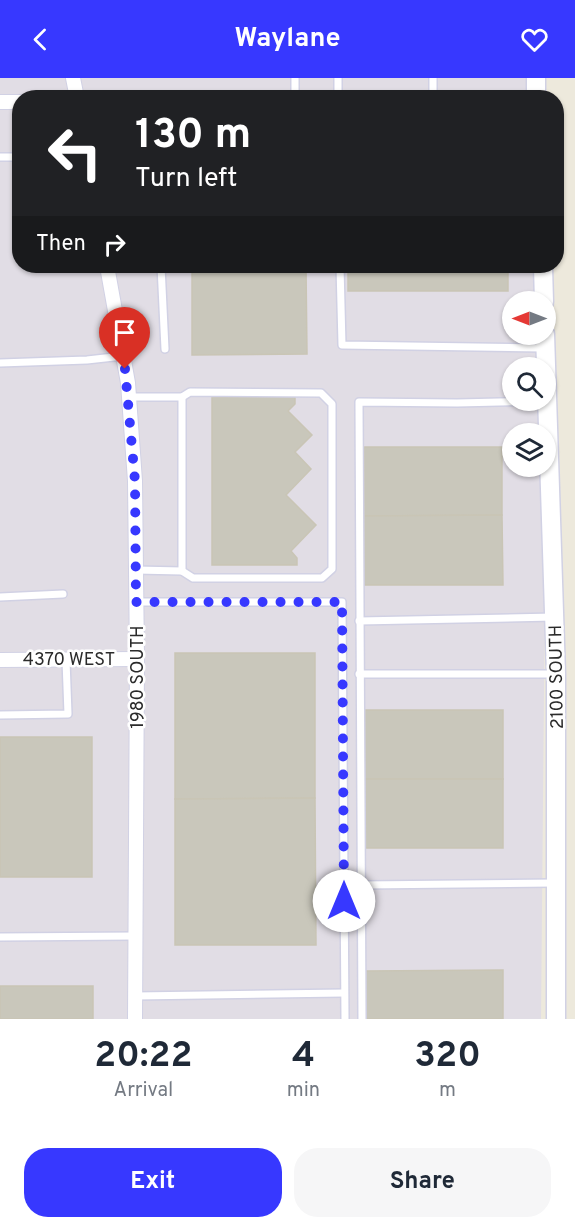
<!DOCTYPE html>
<html lang="en">
<head>
<meta charset="utf-8">
<style>
  :root { --surface:#fff; --page:#f6f6f7; --text:#1f2937; --muted:#747a83; --accent:#3738ff }
  body { margin:0; font-family:Overpass,sans-serif; background:var(--page); color:var(--text); height:100vh; display:flex; flex-direction:column; font-size:22px; white-space:nowrap }
  * { box-sizing:border-box; margin:0 }
  p { font-size:20px; color:var(--muted) }
  .icon { flex:none; width:33px; height:33px; fill:none; stroke:currentColor; stroke-width:2; stroke-linecap:round; stroke-linejoin:round }
  .map { position:relative; height:941px; overflow:hidden }
  .sheet { display:flex; flex-direction:column; background:var(--surface); flex:1 }
  .sheet>* { flex:none }
  .guide { position:absolute; left:12px; top:12px; width:552px; height:183px; border-radius:24px; box-shadow:0 2px 4px #0004; background:#202124; color:#fff; overflow:hidden }
  .needle { width:39px; rotate:270deg }
  .controls { position:absolute; left:502px; top:213px; display:grid; gap:12px }
  .controls a { display:grid; place-items:center; width:54px; height:54px; border-radius:50%; background:var(--surface); box-shadow:0 2px 4px #0004; font-size:30px }
  .pin { position:absolute; display:grid; place-items:center; width:51px; height:51px; color:#fff; margin:-62px -26px; border-radius:50% 50% 50% 0; rotate:-45deg; box-shadow:0 0 6px #0007 }
  .pin .icon { rotate:45deg }
  .me { position:absolute; width:66px; margin:-33px; rotate:0deg; stroke-linejoin:round; filter:drop-shadow(0 0 4px #0008) }
  .turn { display:flex; align-items:center; gap:21px; height:126px; padding:0 24px; font-size:27px }
  .turn .icon { width:78px; height:78px; stroke-width:2.5 }
  .turn b { display:block; font-size:42px; line-height:51px }
  .then { display:flex; align-items:center; height:57px; padding:0 24px; background:#0003; gap:12px; font-size:22px }
  .eta { display:flex; justify-content:space-evenly; align-items:center; height:102px; text-align:center }
  .eta b { font-size:36px; font-weight:700; line-height:42px }
  .button { display:flex; gap:12px; margin-top:auto; padding:12px 24px }
  .button a { flex:1; height:69px; border-radius:24px; background:var(--accent); color:#fff; font-size:24px; font-weight:700; line-height:69px; text-align:center }
  .button a+a { background:var(--page); color:var(--text) }
  header { display:flex; justify-content:space-between; align-items:center; height:78px; padding:0 24px; background:var(--accent); color:#fff; font-size:27px; font-weight:700 }
  .map>svg:first-child { display:block }
  .industrial { fill:#e1dde5 }
  .building { fill:#c9c7bb; stroke:#c9c5b5; stroke-width:1.5 }
  .lines { fill:none; stroke-linecap:round; stroke-linejoin:round }
  .service-casing { stroke:#d1d1e4; stroke-width:10 }
  .minor-casing { stroke:#d1d1e4; stroke-width:16 }
  .tertiary-casing { stroke:#d1d1e4; stroke-width:21 }
  .service { stroke:#fff; stroke-width:7 }
  .minor { stroke:#fff; stroke-width:14 }
  .tertiary { stroke:#fff; stroke-width:18 }
  .route { stroke:#3738ff; stroke-width:10; stroke-dasharray:0 18 }
  .labels { text-anchor:middle; stroke-width:5; stroke-linejoin:round; paint-order:stroke }
  .street-label { font-size:18px; fill:#2b2b2b; stroke:#fff }
</style>
</head>
<body>
<header><svg class="icon" aria-label="back" viewBox="0 0 24 24"><path d="M15 5l-7 7 7 7"/></svg>Waylane<svg class="icon" aria-label="heart" viewBox="0 0 24 24"><path d="M12 20l-8-8c-3-5 5-10 8-4 3-6 11-1 8 4z"/></svg></header>
<div class="map">
<svg width="575" height="941" viewBox="0 0 575 941">
  <rect width="100%" height="100%" fill="#ede9dc"/>
  <polygon class="industrial" points="0,0 527,0 527,20 20,20 20,188 533,188 535,223 513,224 513,256 536,257 537,289 513,290 513,322 538,323 539,355 513,356 513,388 541,389 545,504 541,941 0,941"/>
  <g class="building">
    <polygon points="192,188 306,188 307,276 192,277"/>
    <rect x="348" y="188" width="160" height="25"/>
    <polygon points="212,319 295,319 295,326 288,333 312,357 295,374 311,391 286,417 316,447 291,473 297,480 297,487 212,487"/>
    <polygon points="364,369 502,369 502,437 364,438"/>
    <polygon points="502,437 503,507 364,507 364,438"/>
    <polygon points="175,575 315,575 315,720 175,721"/>
    <rect x="365" y="632" width="138" height="69"/>
    <rect x="0" y="659" width="92" height="140"/>
    <rect x="365" y="701" width="138" height="69"/>
    <polygon points="315,720 316,867 175,867 175,721"/>
    <polygon points="503,892 503,941 365,941 365,893"/>
    <rect x="0" y="908" width="93" height="33"/>
  </g>
  <g class="lines">
    <defs>
      <g id="service">
        <polyline points="295,0 295,20"/>
        <polyline points="338,0 338,20"/>
        <polyline points="433,0 433,20"/>
        <polyline points="0,79 20,79"/>
        <polyline points="161,188 165,271"/>
        <polyline points="340,188 342,267 543,270"/>
        <polyline points="107,190 143,188"/>
        <polyline points="0,285 87,282 123,278"/>
        <polyline points="129,319 182,319 190,314 321,315 332,326 332,491 322,500 193,500 182,493 136,492"/>
        <polyline points="182,319 182,493"/>
        <polyline points="0,519 63,516"/>
        <polyline points="136,524 342,524 345,941"/>
        <polyline points="359,543 554,539"/>
        <polyline points="359,596 555,596"/>
        <polyline points="0,637 68,636 66,582"/>
        <polyline points="362,807 554,805"/>
        <polyline points="0,859 135,858"/>
        <polyline points="135,918 344,915"/>
        <polyline points="362,941 359,324 457,325 547,323"/>
      </g>
      <g id="minor">
        <polyline points="73,0 77,20"/>
        <polyline points="0,24 20,24"/>
        <polyline points="107,188 128,305 135,403 137,581 135,941"/>
        <polyline points="0,582 137,581"/>
      </g>
      <g id="tertiary">
        <polyline points="536,0 536,20"/>
        <polyline points="543,188 544,224"/>
        <polyline points="545,256 556,596 556,941"/>
      </g>
    </defs>
    <use href="#service" class="service-casing"/>
    <use href="#minor" class="minor-casing"/>
    <use href="#tertiary" class="tertiary-casing"/>
    <use href="#service" class="service"/>
    <use href="#minor" class="minor"/>
    <use href="#tertiary" class="tertiary"/>
  </g>
  <g class="lines">
    <polyline class="route" points="125,291 135,403 136,524 342,524 344,823"/>
  </g>
  <g class="labels">
    <g class="street-label">
      <text x="69" y="587">4370 WEST</text>
      <text transform="translate(137 599) rotate(-90)" y="6">1980 SOUTH</text>
      <text transform="translate(556 599) rotate(-91)" y="6">2100 SOUTH</text>
    </g>
  </g>
</svg>
<div class="controls">
<a><svg class="needle" viewBox="-14 -14 28 28"><path d="M0-13l5 13h-10z" fill="#e53935"/><path d="M0 13l5-13h-10z" fill="#747a83"/></svg></a>
<a><svg class="icon" aria-label="search" viewBox="0 0 24 24"><circle cx="10" cy="10" r="6"/><path d="M15 15l6 6"/></svg></a>
<a><svg class="icon" aria-label="layers" viewBox="0 0 24 24"><path d="M12 4l9 5-9 5-9-5zM3 14l9 5 9-5"/></svg></a>
</div>
<div class="pin" style="left:125px;top:291px;background:#d93025"><svg class="icon" aria-label="arrive" viewBox="0 0 24 24"><path d="M6 21V4h12l-3 4 3 4H6"/></svg></div>
<svg class="me" style="left:344px;top:823px" viewBox="-20 -20 40 40"><circle r="19" fill="#fff"/><path d="M0-13L10 11 0 6-10 11z" fill="#3738ff"/></svg>
<div class="guide">
<div class="turn"><svg class="icon" aria-label="left" viewBox="0 0 24 24"><path d="M17 20v-9H6M10 6l-5 5 5 5"/></svg><div><b>130 m</b>Turn left</div></div>
<div class="then">Then<svg class="icon" aria-label="right" viewBox="0 0 24 24"><path d="M7 20v-9h11M14 6l5 5-5 5"/></svg></div>
</div>
</div>
<section class="sheet">
<div class="eta">
<div><b>20:22</b><p>Arrival</p></div>
<div><b>4</b><p>min</p></div>
<div><b>320</b><p>m</p></div>
</div>
<div class="button"><a>Exit</a><a>Share</a></div>
</section>
</body>
</html>
